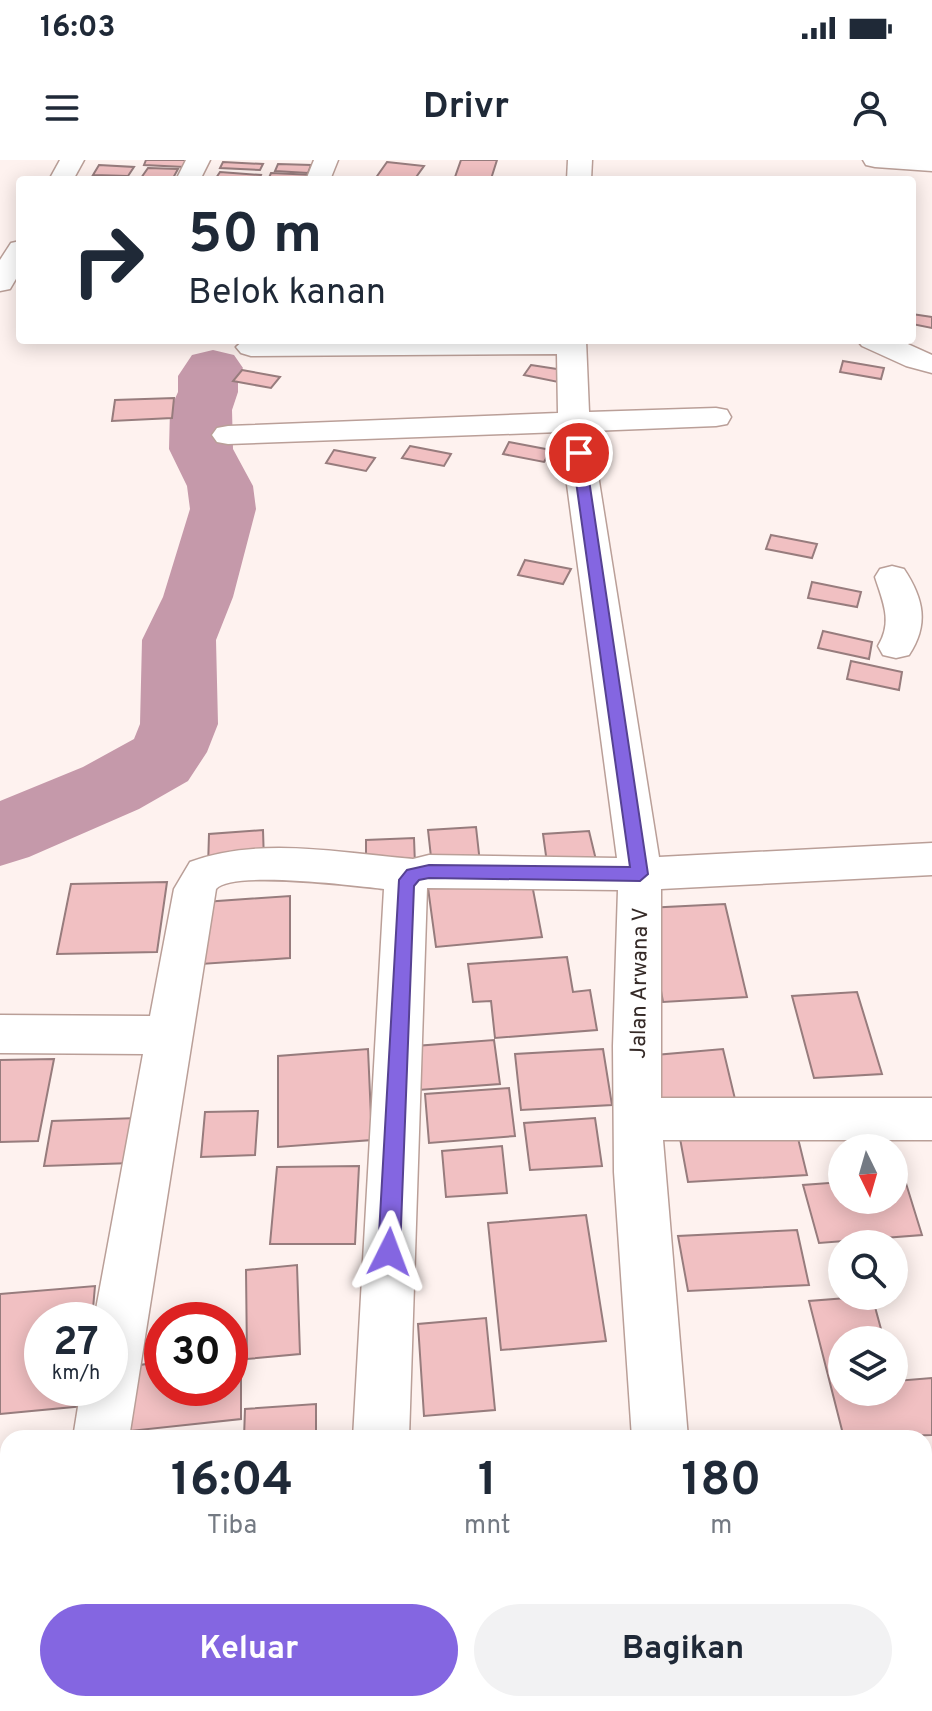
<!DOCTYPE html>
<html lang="id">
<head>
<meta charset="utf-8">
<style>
  :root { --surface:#fff; --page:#f2f2f3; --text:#1f2937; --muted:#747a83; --accent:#8466e1 }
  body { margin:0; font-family:Overpass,sans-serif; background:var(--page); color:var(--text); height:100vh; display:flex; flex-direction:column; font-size:30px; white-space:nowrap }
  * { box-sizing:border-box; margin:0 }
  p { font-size:26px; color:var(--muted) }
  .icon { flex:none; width:44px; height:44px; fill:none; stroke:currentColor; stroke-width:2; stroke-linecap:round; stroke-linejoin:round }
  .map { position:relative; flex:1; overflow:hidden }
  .panel { position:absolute; left:0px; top:1270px; width:932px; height:282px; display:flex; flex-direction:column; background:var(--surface); border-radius:24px 24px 0 0; box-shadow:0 4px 20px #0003 }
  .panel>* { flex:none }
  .hud { position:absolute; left:16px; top:16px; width:900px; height:168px; border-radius:8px; box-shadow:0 4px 20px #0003; background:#fff; color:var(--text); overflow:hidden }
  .needle { width:52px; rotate:175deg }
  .tools { position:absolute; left:828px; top:974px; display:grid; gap:16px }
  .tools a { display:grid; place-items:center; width:80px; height:80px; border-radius:50%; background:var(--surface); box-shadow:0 4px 20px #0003; font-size:40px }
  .speed { position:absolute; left:24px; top:1142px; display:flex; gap:16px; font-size:40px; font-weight:700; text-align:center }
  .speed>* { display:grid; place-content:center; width:104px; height:104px; border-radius:50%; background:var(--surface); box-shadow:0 4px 20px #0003; line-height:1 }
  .speed small { font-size:20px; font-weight:400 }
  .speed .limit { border:12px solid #d22; background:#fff; color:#111 }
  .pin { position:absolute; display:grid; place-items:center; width:68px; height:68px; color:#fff; margin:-34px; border:4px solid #fff; border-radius:50%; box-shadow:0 2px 8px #0007 }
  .me { position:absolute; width:88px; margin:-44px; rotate:3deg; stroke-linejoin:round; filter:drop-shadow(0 0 6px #0008) }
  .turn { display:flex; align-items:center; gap:28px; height:168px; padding:0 40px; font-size:36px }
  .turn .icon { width:104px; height:104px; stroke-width:2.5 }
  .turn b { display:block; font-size:56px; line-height:68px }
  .eta { display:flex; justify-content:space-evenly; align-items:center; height:136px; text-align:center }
  .eta b { font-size:48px; font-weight:700; line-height:56px }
  .primary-button { display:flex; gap:16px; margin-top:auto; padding:16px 40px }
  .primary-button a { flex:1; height:92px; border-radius:48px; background:var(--accent); color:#fff; font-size:32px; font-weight:700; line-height:92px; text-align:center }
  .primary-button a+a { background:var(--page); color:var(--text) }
  .status { display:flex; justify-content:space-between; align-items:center; height:56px; padding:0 40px; background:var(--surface); direction:ltr }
  .status svg { height:22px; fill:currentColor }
  header { display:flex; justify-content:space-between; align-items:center; height:104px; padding:0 40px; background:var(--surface); font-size:36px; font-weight:700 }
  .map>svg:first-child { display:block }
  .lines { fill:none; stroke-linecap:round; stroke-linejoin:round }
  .river { fill:#c599aa; fill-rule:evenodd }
  .building { fill:#f1c0c2; stroke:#977c7d; stroke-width:2 }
  .minor-casing { stroke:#ba9f98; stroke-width:3 }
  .minor { fill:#fff; fill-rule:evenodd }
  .route { fill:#8466e1; stroke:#564292; stroke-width:2 }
  .labels { text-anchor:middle; stroke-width:7; stroke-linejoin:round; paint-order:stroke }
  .street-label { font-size:22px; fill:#352a27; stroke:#fff }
</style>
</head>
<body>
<div class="status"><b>16:03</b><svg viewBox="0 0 49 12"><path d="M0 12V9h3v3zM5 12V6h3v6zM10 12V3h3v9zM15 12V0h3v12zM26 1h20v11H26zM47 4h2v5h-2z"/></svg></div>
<header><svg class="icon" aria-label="menu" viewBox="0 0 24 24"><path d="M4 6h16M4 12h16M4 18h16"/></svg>Drivr<svg class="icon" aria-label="person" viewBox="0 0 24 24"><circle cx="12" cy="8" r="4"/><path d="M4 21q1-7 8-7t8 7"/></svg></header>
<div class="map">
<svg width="932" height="1551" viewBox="0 0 932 1551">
  <rect width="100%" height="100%" fill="#fef2ef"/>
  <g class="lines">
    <polygon class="river" points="213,190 234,195 243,208 238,216 238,232 232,250 233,289 253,326 256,349 233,437 216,480 218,564 207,592 188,621 139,649 29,697 0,706 0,641 83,607 134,579 140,564 142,480 163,437 190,349 187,326 169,289 170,250 178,232 178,216 192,195"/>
  </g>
  <g class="building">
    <polygon points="146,0 188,0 184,7 144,5"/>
    <polygon points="461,0 497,0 491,19 455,17"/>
    <polygon points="223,2 263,4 260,10 220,8"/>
    <polygon points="387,2 424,6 414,20 375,19"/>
    <polygon points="278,4 311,5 308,13 275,11"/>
    <polygon points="99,5 134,7 128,16 93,15"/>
    <polygon points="148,8 178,9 172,20 141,18"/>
    <polygon points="220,12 261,15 259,20 216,18"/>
    <polygon points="271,13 314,15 312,20 268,20"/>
    <polygon points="912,154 932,157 932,168 912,164"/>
    <polygon points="843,201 884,208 881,219 840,212"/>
    <polygon points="531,205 570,211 563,223 524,215"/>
    <polygon points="242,210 280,217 271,228 233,221"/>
    <polygon points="174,238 172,258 112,261 115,240"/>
    <polygon points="509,282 551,290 544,302 503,294"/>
    <polygon points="410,286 451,294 444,306 402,298"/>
    <polygon points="334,290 375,298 366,311 326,303"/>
    <polygon points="771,375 817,384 812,398 766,389"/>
    <polygon points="525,400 571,409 563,424 518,415"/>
    <polygon points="812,422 861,432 857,447 808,438"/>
    <polygon points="823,471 872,482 869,499 818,488"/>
    <polygon points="851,501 902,512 899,530 847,519"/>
    <polygon points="476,667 480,703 432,706 428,670"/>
    <polygon points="263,670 264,702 208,707 209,674"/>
    <polygon points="589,671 596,700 547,703 543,674"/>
    <polygon points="414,678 415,705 366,707 366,680"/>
    <polygon points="531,719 542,777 436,787 428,728"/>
    <polygon points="167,722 157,792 57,794 71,724"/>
    <polygon points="290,736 290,798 201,804 204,742"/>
    <polygon points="725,744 747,837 663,842 646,748"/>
    <polygon points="567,797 573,832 590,830 597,870 495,878 491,841 473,842 468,804"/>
    <polygon points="857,832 882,914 814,918 792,836"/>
    <polygon points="494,880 500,924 418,930 415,886"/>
    <polygon points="368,889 372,980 278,987 278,896"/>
    <polygon points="603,889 612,945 521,950 515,894"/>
    <polygon points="723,889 735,939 655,946 644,896"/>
    <polygon points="54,899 38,981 0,982 0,900"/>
    <polygon points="509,928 515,976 429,983 425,934"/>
    <polygon points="258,951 255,995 201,997 205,952"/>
    <polygon points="137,958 132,1003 44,1006 52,961"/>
    <polygon points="595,958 602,1006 530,1010 524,963"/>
    <polygon points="795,966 807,1015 688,1022 679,973"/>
    <polygon points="502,986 507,1033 446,1037 442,991"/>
    <polygon points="359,1006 355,1084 270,1084 277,1007"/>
    <polygon points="904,1017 922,1075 819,1083 803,1025 842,1022 842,1040 894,1040 894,1018"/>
    <polygon points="586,1055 606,1181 501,1190 488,1063"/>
    <polygon points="797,1070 809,1125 688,1131 678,1076"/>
    <polygon points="297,1105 300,1194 247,1199 246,1110"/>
    <polygon points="95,1126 92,1160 42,1160 42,1228 86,1228 84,1246 0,1254 0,1134"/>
    <polygon points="872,1136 884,1180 842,1180 842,1232 894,1232 894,1215 896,1221 932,1218 932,1275 844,1278 809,1141"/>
    <polygon points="486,1158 495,1250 424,1256 418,1164"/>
    <polygon points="241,1194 241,1259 121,1272 125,1207 162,1202 162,1228 230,1228 230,1195"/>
    <polygon points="316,1244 316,1278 244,1278 245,1249"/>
    <polygon points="8,1341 8,1425 0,1425 0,1342"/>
    <polygon points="924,1387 932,1416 932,1470 924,1470"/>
  </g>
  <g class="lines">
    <defs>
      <g id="minor">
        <polygon points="60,0 84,0 73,20 49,20"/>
        <polygon points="186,0 210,0 200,20 176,20"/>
        <polygon points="314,0 338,0 330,20 306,20"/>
        <polygon points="568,0 592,0 591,20 567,20"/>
        <polygon points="863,0 932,0 932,11 875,7 866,5"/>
        <polygon points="20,81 20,112 10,129 0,131 0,100 11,83"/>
        <path d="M244,180h342l3,72 127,-4 11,2 4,7 -4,7 -11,2 -125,5 68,426 273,-14v32l-271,14v209h271v42h-269l25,298h-56l-18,-266 -1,-126 5,-156 -191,-2 -18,550h-56l31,-549c-28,-3 -152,-19 -168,0l-87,549h-56l8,-50h29v-68h-16l49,-266 -143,-1v-38l150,1 24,-127 16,-27c71,-26 150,-9 223,-3l16,-4 188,3 -57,-426 -332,12 -11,-2 -5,-7 5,-7 11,-2 330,-13 -1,-59 -306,2 -10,-3 -5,-6z"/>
        <polygon points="857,180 899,180 932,195 932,213 906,206 862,186"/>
        <path d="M892,406l12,3c20,30 25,56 5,86l-13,3 -13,-3 -5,-9c15,-24 5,-44 -3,-69l5,-8z"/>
        <polygon points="932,1465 932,1527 924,1528 924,1466"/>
        <polygon points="27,1544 91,1544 90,1551 26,1551"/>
        <polygon points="358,1544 490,1544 487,1551 355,1551"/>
        <polygon points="669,1544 733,1544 735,1551 671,1551"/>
      </g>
    </defs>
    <use href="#minor" class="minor-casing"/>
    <use href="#minor" class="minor"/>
  </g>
  <polygon class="route" points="579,289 585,293 648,714 640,721 429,718 419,720 414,726 400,1092 396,1099 389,1102 381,1099 378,1092 399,720 407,710 429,705 630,707 572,293"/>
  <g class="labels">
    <g class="street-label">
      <text transform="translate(638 823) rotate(-89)" y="8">Jalan Arwana V</text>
    </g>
  </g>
</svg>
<div class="tools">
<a><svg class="needle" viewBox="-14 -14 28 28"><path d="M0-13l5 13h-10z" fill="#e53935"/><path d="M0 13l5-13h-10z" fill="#747a83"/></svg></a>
<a><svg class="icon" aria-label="search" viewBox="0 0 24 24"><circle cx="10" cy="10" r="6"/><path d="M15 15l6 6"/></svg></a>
<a><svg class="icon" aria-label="layers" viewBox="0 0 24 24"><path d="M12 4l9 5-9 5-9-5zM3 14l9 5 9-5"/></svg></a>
</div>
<div class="speed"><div>27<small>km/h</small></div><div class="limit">30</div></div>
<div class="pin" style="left:579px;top:293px;background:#d93025"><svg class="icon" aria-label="arrive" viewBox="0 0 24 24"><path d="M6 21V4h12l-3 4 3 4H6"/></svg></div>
<svg class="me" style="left:389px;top:1092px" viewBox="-20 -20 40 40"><path d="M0-17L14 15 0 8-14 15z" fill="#8466e1" stroke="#fff" stroke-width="4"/></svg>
<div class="hud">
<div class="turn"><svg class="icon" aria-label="right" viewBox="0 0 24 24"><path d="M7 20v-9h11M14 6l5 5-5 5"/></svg><div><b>50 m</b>Belok kanan</div></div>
</div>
<section class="panel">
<div class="eta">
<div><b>16:04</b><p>Tiba</p></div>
<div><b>1</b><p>mnt</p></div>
<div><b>180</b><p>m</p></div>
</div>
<div class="primary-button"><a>Keluar</a><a>Bagikan</a></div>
</section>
</div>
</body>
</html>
